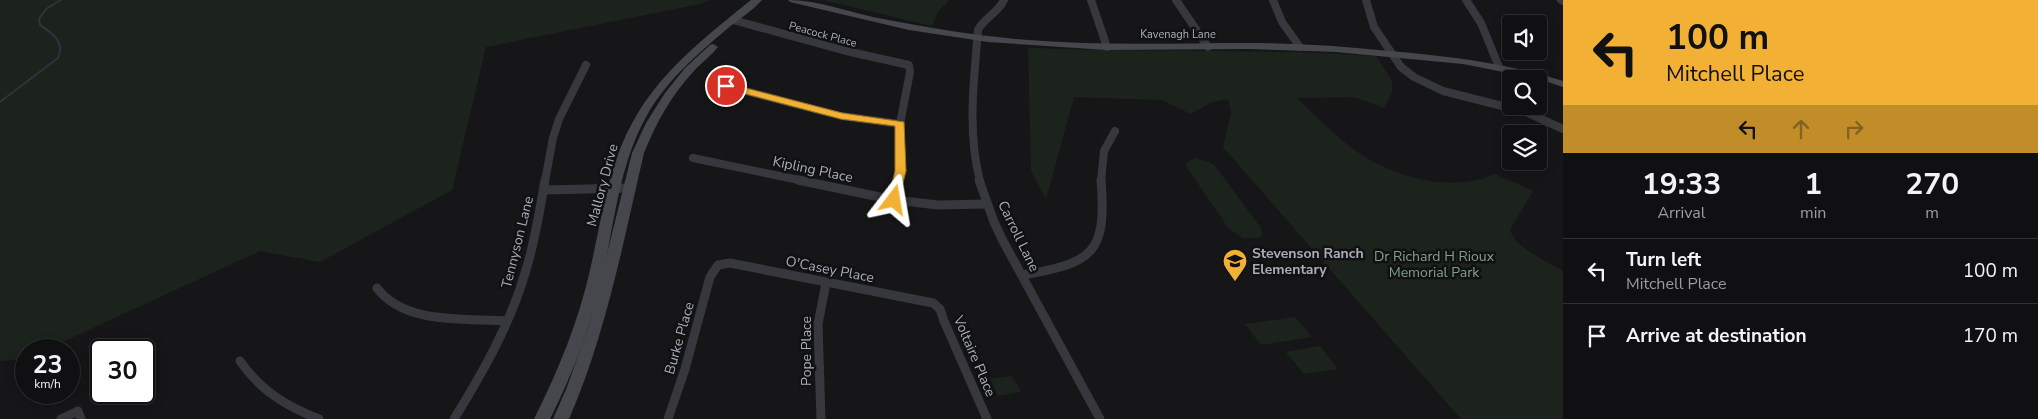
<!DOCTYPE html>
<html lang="en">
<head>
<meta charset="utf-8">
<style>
  :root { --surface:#101012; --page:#19191b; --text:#f1f3f6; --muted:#9c9d9f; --line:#303032 }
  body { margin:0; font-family:"Nunito Sans",sans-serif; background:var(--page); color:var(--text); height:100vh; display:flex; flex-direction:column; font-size:19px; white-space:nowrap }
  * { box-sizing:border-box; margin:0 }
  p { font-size:16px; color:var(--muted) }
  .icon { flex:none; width:28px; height:28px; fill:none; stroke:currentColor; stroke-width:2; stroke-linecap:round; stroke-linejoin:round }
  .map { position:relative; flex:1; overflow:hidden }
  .side { display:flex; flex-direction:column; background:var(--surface); width:475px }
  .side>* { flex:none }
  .top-card { background:#f2b134; color:#111; overflow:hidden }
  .buttons { position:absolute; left:1502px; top:15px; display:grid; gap:10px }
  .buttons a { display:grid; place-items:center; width:45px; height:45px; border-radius:5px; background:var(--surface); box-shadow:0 2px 12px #0003,0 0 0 1px var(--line); font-size:25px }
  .speed { position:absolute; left:15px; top:339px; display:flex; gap:10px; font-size:25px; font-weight:700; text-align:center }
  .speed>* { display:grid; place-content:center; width:65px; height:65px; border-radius:50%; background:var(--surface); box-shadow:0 2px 12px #0003,0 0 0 1px var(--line); line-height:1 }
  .speed small { font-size:12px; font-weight:400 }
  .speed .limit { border:2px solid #111; border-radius:8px; background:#fff; color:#111 }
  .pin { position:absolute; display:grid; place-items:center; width:42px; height:42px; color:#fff; margin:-21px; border:2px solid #fff; border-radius:50%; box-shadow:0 1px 5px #0007 }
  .me { position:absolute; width:55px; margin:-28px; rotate:14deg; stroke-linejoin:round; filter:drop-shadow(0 0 4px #0008) }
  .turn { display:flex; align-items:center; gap:18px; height:105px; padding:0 20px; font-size:22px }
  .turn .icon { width:65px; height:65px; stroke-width:2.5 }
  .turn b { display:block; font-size:35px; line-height:42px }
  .lanes { display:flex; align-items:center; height:48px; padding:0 20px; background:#0003; justify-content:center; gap:25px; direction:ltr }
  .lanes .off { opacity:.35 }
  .eta { display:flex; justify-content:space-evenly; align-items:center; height:85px; text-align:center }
  .eta b { font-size:30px; font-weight:700; line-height:35px }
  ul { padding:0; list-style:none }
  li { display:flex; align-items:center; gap:15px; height:65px; padding:0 20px; border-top:1px solid var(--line) }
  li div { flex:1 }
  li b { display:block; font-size:19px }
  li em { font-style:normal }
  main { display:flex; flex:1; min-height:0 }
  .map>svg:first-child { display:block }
  .green { fill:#1c231d }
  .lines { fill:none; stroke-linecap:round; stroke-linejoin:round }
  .stream { stroke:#2c353c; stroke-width:2 }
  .street-far1 { stroke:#37383d; stroke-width:8 }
  .street { stroke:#37383d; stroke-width:9 }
  .secondary { fill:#45474d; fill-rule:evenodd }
  .route { fill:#f2b134; stroke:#9d7322 }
  .labels { text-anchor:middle; stroke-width:5; stroke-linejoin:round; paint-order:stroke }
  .far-street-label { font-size:11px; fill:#a8adb8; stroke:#111113 }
  .street-label { font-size:14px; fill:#a8adb8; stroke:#111113 }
  .poi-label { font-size:14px; font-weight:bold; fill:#a8adb8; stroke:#111113; text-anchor:start }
  .park-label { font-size:14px; fill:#7fa381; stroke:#111113 }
</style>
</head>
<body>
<main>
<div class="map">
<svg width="1563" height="419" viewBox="0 0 1563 419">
  <rect width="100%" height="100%" fill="#161618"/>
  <g class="green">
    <polygon points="0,0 709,0 700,4 486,47 452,190 320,262 260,251 45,350 26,350 26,359 0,361"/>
    <polygon points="823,0 950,0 939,10 932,26"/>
    <path d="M1028,48c116,5 232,0 348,8 15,25 24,25 8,52l-30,-11 -57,1c16,15 33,33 51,47 37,30 102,50 147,29l38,17 -23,39c7,20 36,30 53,41v148h-102l-238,-272 8,-34 -3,-14 -16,3 -21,12 -29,-14 -88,-3 -28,102 -15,-28z"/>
    <polygon points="1196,158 1209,162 1215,166 1261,228 1262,235 1259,238 1243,238 1229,229 1186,166 1186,163"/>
    <polygon points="1295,317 1312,337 1261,345 1245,324"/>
    <polygon points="1320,346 1338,369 1304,374 1286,352"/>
    <polygon points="1012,376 1021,392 998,396 990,379"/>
  </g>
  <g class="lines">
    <path class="stream" d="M0,102l58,-44c7,-17 -5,-24 -18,-33l-1,-6 7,-10 15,-9"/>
    <g class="street-far1">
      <polyline points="1091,0 1107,47"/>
      <polyline points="1176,0 1208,47"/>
      <polyline points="1273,0 1282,22 1300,47"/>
      <polyline points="1366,0 1374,27 1401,67 1414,77 1443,91 1526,112 1563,129"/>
      <polyline points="1466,0 1481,23 1499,67"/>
      <polyline points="1561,0 1563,1"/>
      <polyline points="733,20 846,51 909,65 910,72 900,124 901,171 899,181"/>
      <polyline points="726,86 841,116 900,124"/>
      <polyline points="693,158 804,181"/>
      <polyline points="545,181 553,138 559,119 586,65"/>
      <path d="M980,181c-13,-50 -6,-100 -2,-151 6,-12 20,-17 26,-30"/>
      <polyline points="1101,181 1104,151 1115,131"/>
    </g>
    <g class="street">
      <polyline points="798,180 894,200 938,205 987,204"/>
      <polyline points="979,180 994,222 1003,241 1100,419"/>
      <polyline points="544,190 630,188"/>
      <polyline points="894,200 899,180"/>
      <path d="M1022,275c71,-12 85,-21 79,-95"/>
      <path d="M377,288c28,37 88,30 130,33"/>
      <path d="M240,361c21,30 46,45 79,58"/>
      <polyline points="61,419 78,411 81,419"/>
      <path d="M454,419c29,-47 57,-96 72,-149 9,-29 14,-60 19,-90"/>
      <polyline points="668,419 685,369 710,277 718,265 730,263 933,303 940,309 944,321 987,419"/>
      <polyline points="821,419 818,324 826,283"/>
    </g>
    <g class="secondary">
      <path d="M751,0h11c-10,11 -24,20 -35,29 -31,26 -63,54 -82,90 -25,46 -30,99 -41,150 -11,52 -30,102 -54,150h-16c24,-48 44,-96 56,-149 12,-51 18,-106 45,-152 28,-49 73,-83 116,-118z"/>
      <path d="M788,0c29,0 57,11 85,17 51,10 103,19 155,23 74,6 147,3 220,3 47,0 94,3 141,8 59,5 117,12 174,30v6l-24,-8 -76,-15 -127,-12 -87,-3 -143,1 -118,-8 -79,-12 -119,-28z"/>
      <path d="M713,44l5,3c-7,9 -17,16 -25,25 -22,24 -37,51 -49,81 -21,90 -38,181 -75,266h-16l14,-32 23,-65 42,-169 14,-30 19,-30 20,-25 25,-23z"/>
    </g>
  </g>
  <polygon class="route" points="726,83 842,113 904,122 906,171 898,203 890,203 888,200 895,171 895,126 841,119 723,88 723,84"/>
  <defs>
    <symbol id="school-pin" viewBox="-11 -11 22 30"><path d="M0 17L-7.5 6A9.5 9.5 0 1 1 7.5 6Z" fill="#f2b134" stroke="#111113"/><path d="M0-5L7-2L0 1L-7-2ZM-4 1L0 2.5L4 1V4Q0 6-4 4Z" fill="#111"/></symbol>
  </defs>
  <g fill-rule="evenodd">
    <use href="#school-pin" x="1221" y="247" width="28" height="38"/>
  </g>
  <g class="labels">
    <g class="far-street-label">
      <text transform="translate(823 34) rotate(15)" y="4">Peacock Place</text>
      <text x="1178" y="38">Kavenagh Lane</text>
    </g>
    <g class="street-label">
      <text transform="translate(813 169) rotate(12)" y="5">Kipling Place</text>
      <text transform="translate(602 185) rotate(-75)" y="5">Mallory Drive</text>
      <text transform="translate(1019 236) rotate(64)" y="5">Carroll Lane</text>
      <text transform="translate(517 242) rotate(-76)" y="5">Tennyson Lane</text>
      <text transform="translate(830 269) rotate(11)" y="5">O'Casey Place</text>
      <text transform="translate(679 338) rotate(-74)" y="5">Burke Place</text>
      <text transform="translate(806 351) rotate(-90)" y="5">Pope Place</text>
      <text transform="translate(975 356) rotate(67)" y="5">Voltaire Place</text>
    </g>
    <g class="poi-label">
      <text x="1252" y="258">Stevenson Ranch<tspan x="1252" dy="16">Elementary</tspan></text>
    </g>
    <g class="park-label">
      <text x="1434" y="261">Dr Richard H Rioux<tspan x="1434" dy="16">Memorial Park</tspan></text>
    </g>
  </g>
</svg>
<div class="buttons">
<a><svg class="icon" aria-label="sound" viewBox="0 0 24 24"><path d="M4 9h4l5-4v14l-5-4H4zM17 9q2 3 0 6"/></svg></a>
<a><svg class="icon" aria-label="search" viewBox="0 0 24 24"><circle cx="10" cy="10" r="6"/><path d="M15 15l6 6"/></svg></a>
<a><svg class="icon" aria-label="layers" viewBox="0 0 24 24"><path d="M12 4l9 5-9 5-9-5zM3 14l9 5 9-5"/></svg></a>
</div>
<div class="speed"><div>23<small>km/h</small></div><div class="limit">30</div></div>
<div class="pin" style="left:726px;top:86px;background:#d93025"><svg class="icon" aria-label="arrive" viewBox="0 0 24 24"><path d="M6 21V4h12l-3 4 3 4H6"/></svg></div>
<svg class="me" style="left:894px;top:200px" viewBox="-20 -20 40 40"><path d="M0-17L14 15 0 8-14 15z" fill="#f2b134" stroke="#fff" stroke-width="4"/></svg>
</div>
<section class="side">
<div class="top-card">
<div class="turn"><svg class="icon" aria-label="left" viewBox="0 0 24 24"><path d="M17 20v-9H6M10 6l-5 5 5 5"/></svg><div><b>100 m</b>Mitchell Place</div></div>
<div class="lanes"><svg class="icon" aria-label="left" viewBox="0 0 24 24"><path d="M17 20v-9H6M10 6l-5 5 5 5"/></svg><svg class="icon off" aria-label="ahead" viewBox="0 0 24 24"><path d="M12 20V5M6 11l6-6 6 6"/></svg><svg class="icon off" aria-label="right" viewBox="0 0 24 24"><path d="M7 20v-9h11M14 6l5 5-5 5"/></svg></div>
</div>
<div class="eta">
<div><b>19:33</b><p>Arrival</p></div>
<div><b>1</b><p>min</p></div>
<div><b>270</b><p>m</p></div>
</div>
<ul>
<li><svg class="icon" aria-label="left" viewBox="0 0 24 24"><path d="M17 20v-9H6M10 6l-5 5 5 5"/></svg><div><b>Turn left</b><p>Mitchell Place</p></div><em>100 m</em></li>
<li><svg class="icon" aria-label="arrive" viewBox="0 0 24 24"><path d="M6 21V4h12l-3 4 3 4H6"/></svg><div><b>Arrive at destination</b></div><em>170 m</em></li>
</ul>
</section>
</main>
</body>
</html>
